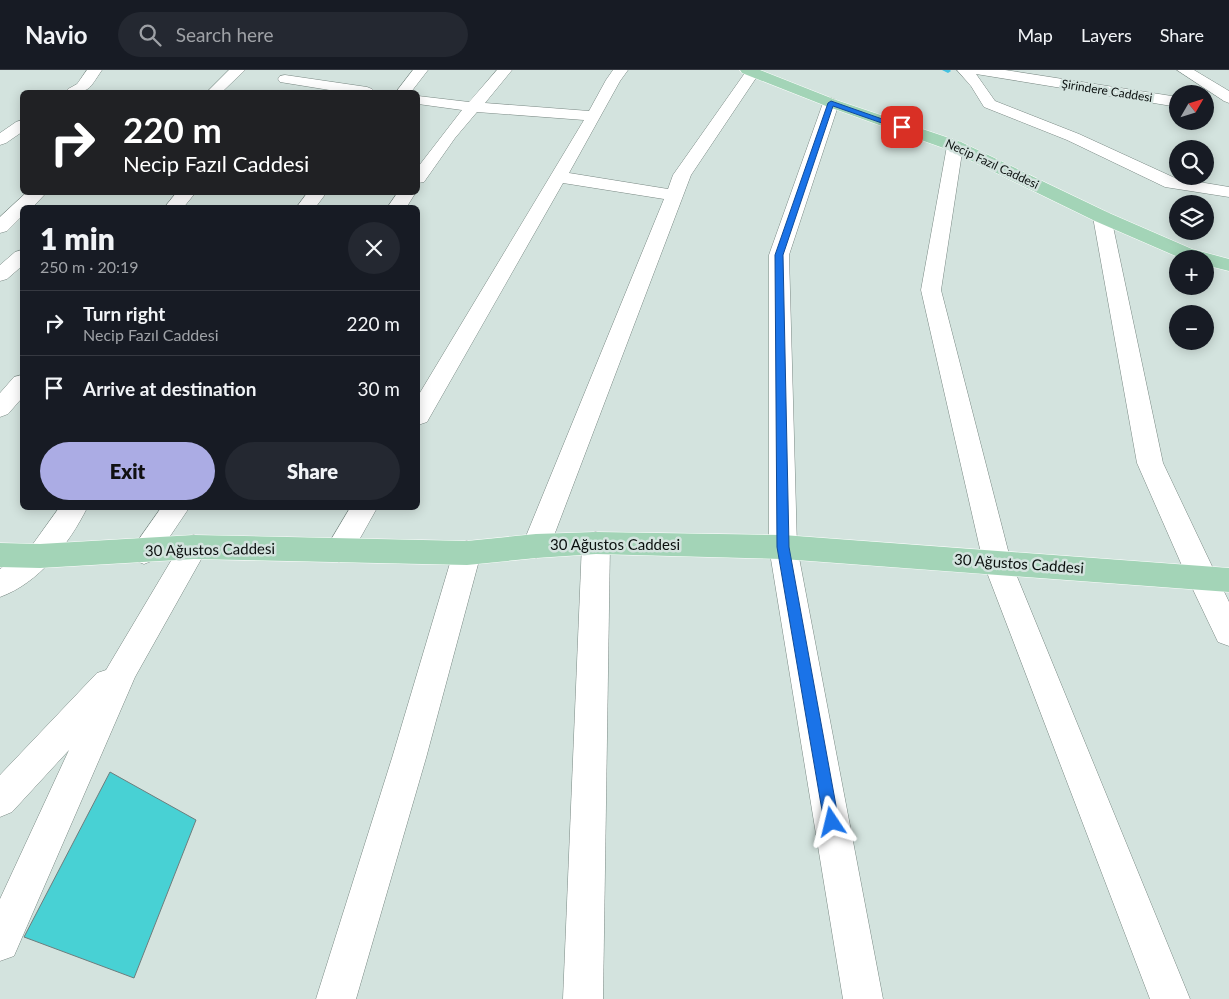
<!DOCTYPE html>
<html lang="en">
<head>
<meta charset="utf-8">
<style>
  :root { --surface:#171b24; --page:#242831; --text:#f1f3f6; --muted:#9ea1a6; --line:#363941; --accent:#abace4 }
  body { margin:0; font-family:Lato,sans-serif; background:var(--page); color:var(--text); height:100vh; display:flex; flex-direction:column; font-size:19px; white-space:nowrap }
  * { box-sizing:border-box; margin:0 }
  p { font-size:16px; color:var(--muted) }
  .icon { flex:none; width:28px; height:28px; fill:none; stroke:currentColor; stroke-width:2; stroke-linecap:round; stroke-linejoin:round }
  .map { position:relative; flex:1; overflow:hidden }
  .panel { position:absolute; left:20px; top:135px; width:400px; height:305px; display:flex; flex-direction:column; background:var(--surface); border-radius:8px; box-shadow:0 2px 12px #0003 }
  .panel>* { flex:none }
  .banner { position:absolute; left:20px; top:20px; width:400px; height:105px; border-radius:8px; box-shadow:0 2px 12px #0003; background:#202124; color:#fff; overflow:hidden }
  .needle { width:32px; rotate:51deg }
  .buttons { position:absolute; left:1169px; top:15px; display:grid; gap:10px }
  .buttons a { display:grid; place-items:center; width:45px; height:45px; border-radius:50%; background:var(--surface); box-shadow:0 2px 12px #0003; font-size:25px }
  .pin { position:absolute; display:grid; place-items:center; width:42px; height:42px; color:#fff; margin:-21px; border-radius:10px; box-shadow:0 2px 8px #0006 }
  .me { position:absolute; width:55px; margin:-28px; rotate:350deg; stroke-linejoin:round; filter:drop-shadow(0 0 4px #0008) }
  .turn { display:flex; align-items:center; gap:18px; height:105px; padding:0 20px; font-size:22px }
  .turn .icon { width:65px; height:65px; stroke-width:2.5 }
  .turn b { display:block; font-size:35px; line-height:42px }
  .round { display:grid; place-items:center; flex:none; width:52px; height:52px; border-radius:26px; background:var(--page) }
  .headline { display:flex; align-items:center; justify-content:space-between; height:85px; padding:0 20px }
  h1 { font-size:30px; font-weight:800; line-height:38px }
  .action { display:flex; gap:10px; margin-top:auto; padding:10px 20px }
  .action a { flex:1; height:58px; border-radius:30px; background:var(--accent); color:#111; font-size:20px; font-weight:800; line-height:58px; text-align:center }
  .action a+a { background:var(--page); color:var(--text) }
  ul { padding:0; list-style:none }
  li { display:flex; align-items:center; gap:15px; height:65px; padding:0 20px; border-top:1px solid var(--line) }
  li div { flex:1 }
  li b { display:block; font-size:19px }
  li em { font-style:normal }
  header { display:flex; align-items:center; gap:30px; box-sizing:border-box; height:70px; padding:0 25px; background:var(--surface); border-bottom:1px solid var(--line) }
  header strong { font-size:24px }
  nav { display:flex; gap:28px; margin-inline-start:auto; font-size:18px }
  .search { width:350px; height:45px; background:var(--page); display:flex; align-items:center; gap:12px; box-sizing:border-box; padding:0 18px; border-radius:28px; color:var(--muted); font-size:19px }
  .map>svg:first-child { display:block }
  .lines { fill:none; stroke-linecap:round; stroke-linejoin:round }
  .stream { fill:#45c2e1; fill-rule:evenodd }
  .building { fill:#48d1d4; stroke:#6d7d7d }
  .minor-casing { stroke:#798883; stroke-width:1 }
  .major-casing { stroke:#fff; stroke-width:1 }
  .minor { fill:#fff; fill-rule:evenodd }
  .major { fill:#a3d4b7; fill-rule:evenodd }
  .route { fill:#1a73e8; stroke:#114b97 }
  .labels { text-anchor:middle; stroke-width:5; stroke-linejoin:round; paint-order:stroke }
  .far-street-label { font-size:12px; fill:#0b100f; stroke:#d3e3de }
  .street-label { font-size:15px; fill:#0b100f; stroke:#d3e3de }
</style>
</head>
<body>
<header>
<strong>Navio</strong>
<div class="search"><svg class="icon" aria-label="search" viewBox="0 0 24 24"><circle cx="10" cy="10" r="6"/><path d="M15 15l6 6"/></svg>Search here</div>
<nav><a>Map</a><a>Layers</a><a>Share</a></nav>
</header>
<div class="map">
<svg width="1229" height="929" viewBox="0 0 1229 929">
  <rect width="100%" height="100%" fill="#d3e3de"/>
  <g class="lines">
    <polygon class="stream" points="942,0 950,0 951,1 948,3"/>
  </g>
  <polygon class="building" points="110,702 196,750 134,908 24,867"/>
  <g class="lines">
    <defs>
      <g id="minor">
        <path d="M87,0h15c-14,20 -11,22 -36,22l2,-3 9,-5z"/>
        <polygon points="229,0 245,0 222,22 207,22"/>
        <polygon points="413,0 428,0 411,22 396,22"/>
        <polygon points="497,0 512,0 485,33 589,41 606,10 613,0 628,0 620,11 569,103 668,119 673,105 747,0 759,0 760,2 691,105 550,476 546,484 536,488 526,484 522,476 664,129 563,113 427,352 418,355 418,326 584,50 477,42 455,68 424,112 418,113 418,97 462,40 418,34 418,26 469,32"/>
        <polygon points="957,0 1005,0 1178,27 1178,37 976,4 995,31 1079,64 1175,108 1229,117 1229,127 1165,117 1067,70 984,37 971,16"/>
        <polygon points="1177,0 1194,0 1229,21 1229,33 1224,31"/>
        <polygon points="285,5 367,17 372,19 375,22 342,22 280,12 278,9 280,6"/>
        <polygon points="831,28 836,30 839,33 789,185 797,477 883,929 843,929 769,477 769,185 823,33 826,30"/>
        <polygon points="22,50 22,62 6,73 0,75 0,63 16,52"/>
        <polygon points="955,71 961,72 963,76 941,220 1011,492 1190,929 1150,929 983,492 921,220 947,76 949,72"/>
        <polygon points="27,122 47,122 32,138 22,138 22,146 7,161 0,163 0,147"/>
        <polygon points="177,122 196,122 183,138 164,138"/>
        <polygon points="308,122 327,122 315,138 296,138"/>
        <polygon points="398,122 416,122 406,138 387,138"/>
        <polygon points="1102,141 1109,143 1111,147 1163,393 1229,532 1229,576 1218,572 1187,507 1137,393 1093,147 1095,143"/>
        <polygon points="22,180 22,196 7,209 0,211 0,195 15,182"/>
        <polygon points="22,305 22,328 8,344 0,347 0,323 14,307"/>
        <path d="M59,438h28c-18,36 -48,75 -87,89v-28l30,-21z"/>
        <polygon points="161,438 189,438 154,490 144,494 134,490 130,482"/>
        <polygon points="350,438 377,438 349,488 339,492 329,488 325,480"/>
        <polygon points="596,462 606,465 610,473 603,929 563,929 582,473 586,465"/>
        <polygon points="194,465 204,469 208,477 135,607 14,886 0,891 0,829 69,680 12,742 0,747 0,705 97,603 106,600 184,469"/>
        <polygon points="467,471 477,475 481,483 426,688 356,929 316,929 392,688 453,483 457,475"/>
      </g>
      <g id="major">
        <polygon points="740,0 760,0 836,30 961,72 1109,143 1192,179 1229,189 1229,201 1205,195 1205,189 1178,187 1095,151 949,80 826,36 742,3"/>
        <polygon points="596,462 783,465 1229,498 1229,522 783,489 596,484 536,488 467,495 194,489 40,498 0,497 0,473 40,474 194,465 467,471 536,464"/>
      </g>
    </defs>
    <use href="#minor" class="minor-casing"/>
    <use href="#major" class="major-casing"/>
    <use href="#minor" class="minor"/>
    <use href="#major" class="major"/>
  </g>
  <polygon class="route" points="831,31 905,57 899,59 833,36 783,185 789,477 839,752 837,757 832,759 826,757 824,752 777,477 775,185 828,33"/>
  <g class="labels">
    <g class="far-street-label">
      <text transform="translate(1107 21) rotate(9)" y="4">Şirindere Caddesi</text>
      <text transform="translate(992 94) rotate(25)" y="4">Necip Fazıl Caddesi</text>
    </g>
    <g class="street-label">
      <text x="615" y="480">30 Ağustos Caddesi</text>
      <text transform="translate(210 480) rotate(-1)" y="5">30 Ağustos Caddesi</text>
      <text transform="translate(1019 494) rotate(4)" y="5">30 Ağustos Caddesi</text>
    </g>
  </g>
</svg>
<div class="buttons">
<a><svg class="needle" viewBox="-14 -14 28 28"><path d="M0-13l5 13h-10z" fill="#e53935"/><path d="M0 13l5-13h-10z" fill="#9ea1a6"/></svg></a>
<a><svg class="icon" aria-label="search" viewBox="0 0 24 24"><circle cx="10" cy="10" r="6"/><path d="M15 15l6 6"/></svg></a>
<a><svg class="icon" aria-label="layers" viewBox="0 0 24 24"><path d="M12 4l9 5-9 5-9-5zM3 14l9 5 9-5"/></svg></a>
<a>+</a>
<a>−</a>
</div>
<div class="pin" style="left:902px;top:57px;background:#d93025"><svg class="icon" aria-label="arrive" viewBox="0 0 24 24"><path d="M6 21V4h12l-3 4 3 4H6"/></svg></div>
<svg class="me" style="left:832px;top:752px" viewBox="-20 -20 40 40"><path d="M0-17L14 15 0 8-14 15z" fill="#1a73e8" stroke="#fff" stroke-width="4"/></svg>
<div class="banner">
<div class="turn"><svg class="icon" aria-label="right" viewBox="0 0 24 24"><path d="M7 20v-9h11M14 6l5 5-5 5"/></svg><div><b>220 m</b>Necip Fazıl Caddesi</div></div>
</div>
<section class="panel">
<div class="headline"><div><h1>1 min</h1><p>250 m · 20:19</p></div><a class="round"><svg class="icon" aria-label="close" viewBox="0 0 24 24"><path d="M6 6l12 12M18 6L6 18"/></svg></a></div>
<ul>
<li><svg class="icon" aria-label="right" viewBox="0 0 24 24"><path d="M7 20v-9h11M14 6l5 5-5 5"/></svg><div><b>Turn right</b><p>Necip Fazıl Caddesi</p></div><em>220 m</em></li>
<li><svg class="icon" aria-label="arrive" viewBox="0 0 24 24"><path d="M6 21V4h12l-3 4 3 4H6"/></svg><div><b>Arrive at destination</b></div><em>30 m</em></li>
</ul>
<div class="action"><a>Exit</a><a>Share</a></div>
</section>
</div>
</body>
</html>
